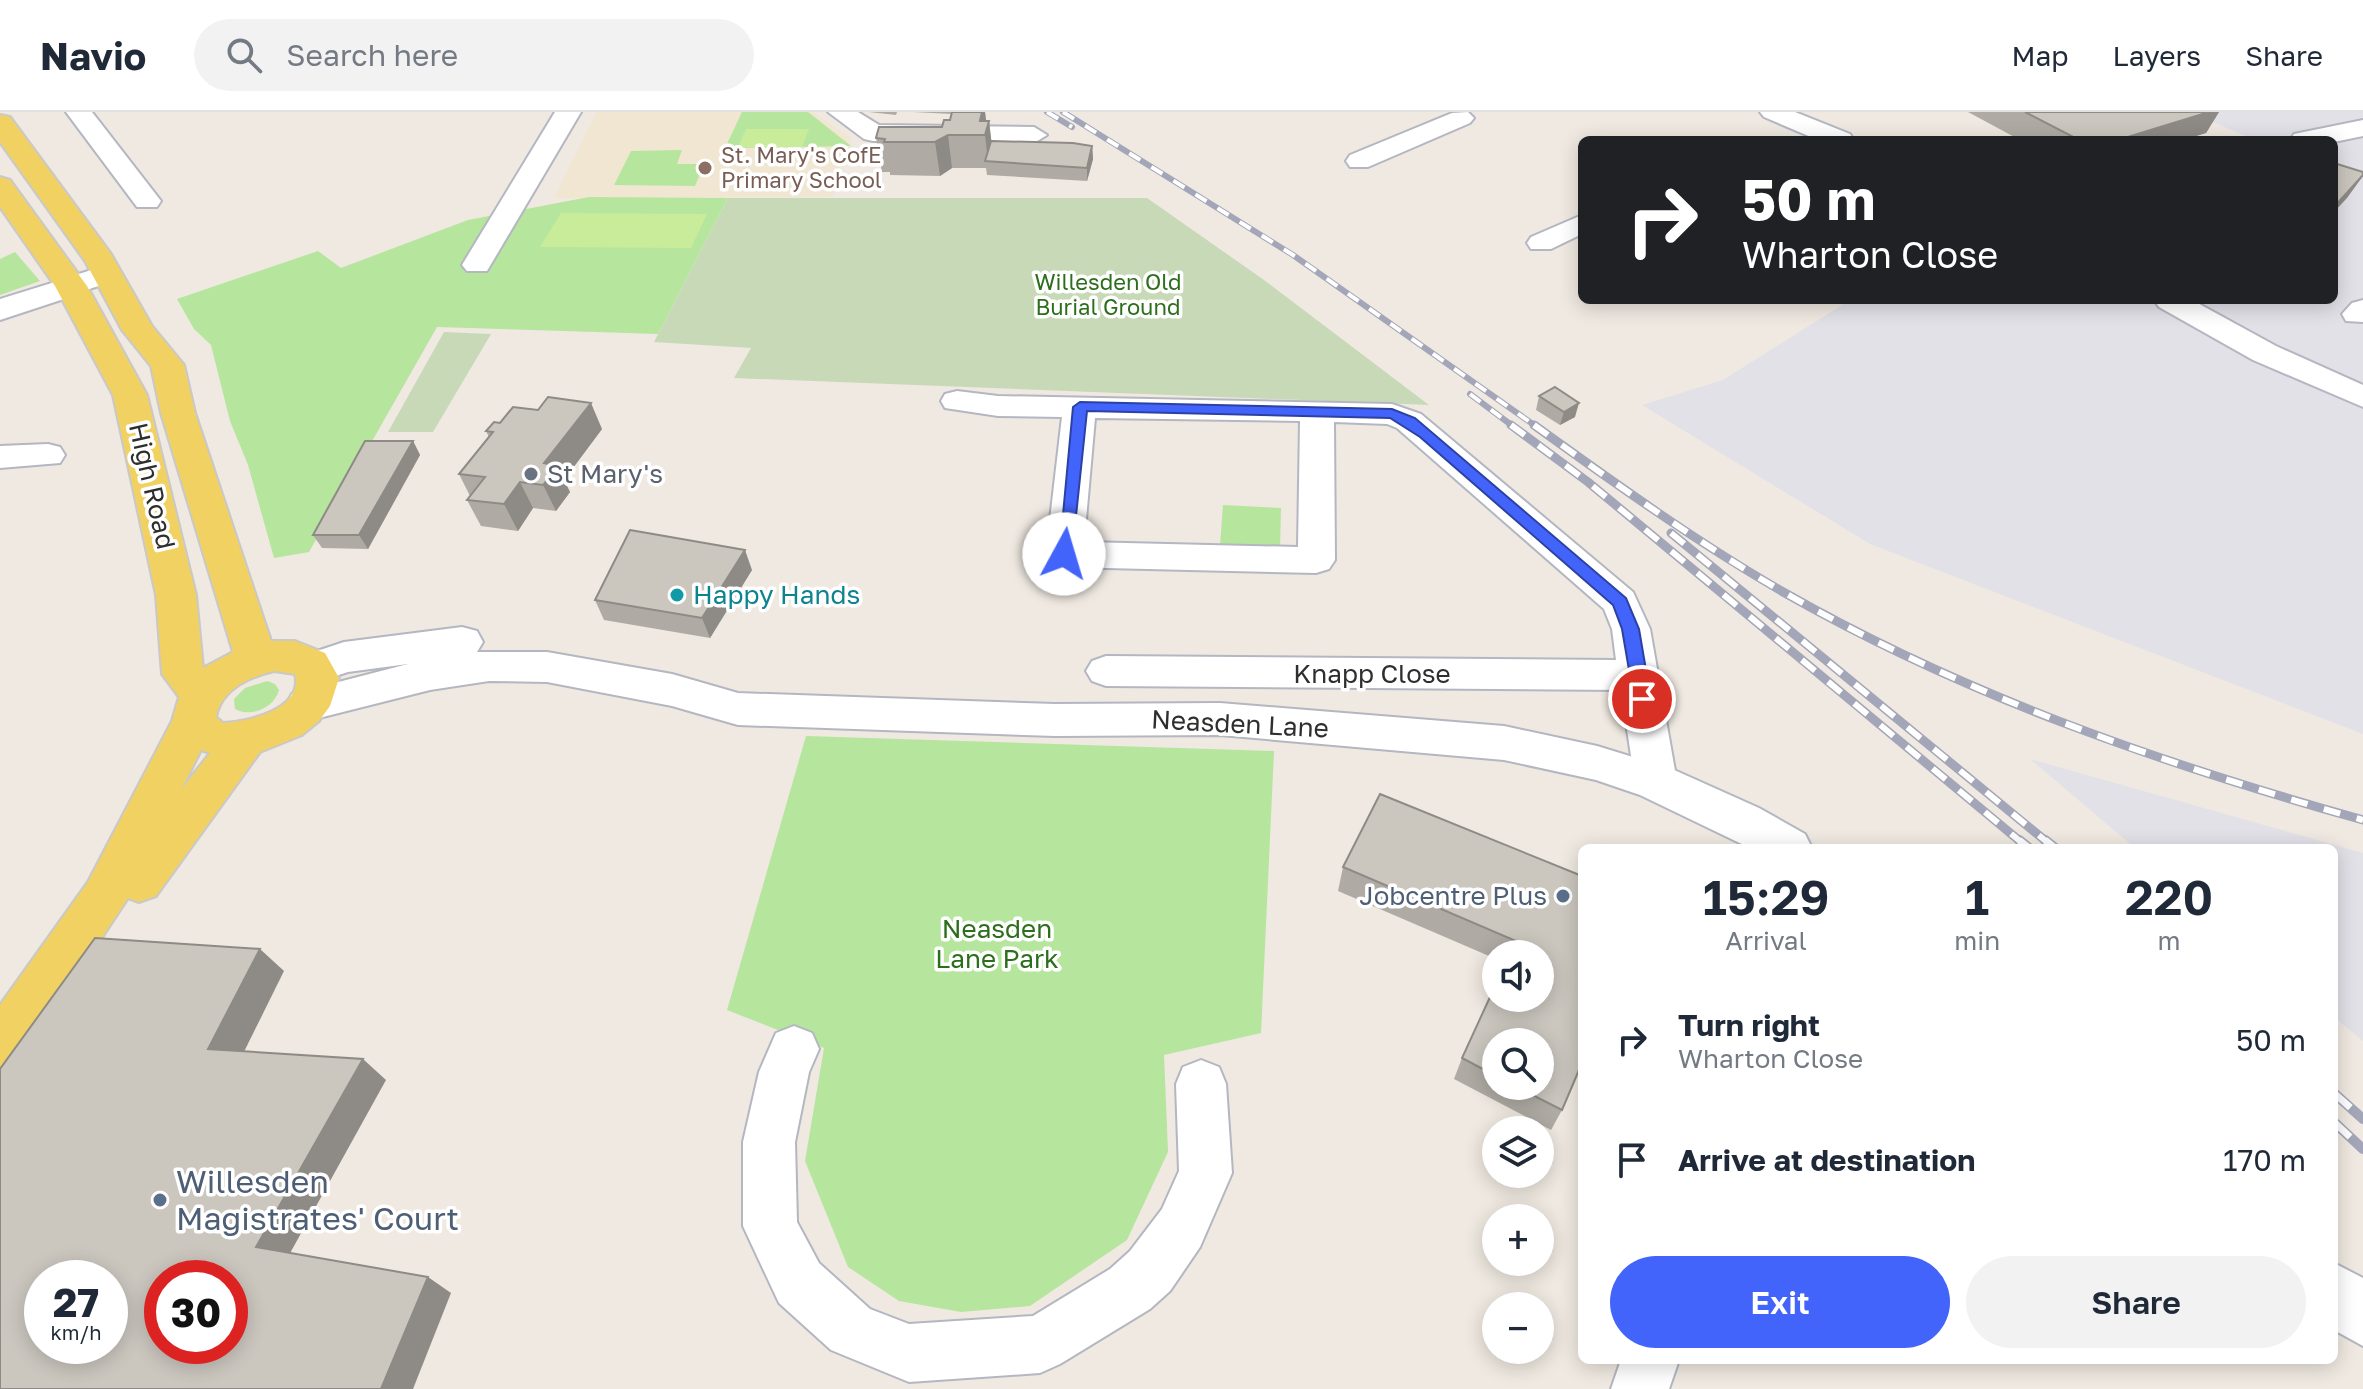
<!DOCTYPE html>
<html lang="en">
<head>
<meta charset="utf-8">
<style>
  :root { --surface:#fff; --page:#f2f2f3; --text:#1f2937; --muted:#747a83; --line:#e0e1e3; --accent:#4264fb }
  body { margin:0; font-family:"Golos Text",sans-serif; background:var(--page); color:var(--text); height:100vh; display:flex; flex-direction:column; font-size:30px; white-space:nowrap }
  * { box-sizing:border-box; margin:0 }
  p { font-size:26px; color:var(--muted) }
  .icon { flex:none; width:44px; height:44px; fill:none; stroke:currentColor; stroke-width:2; stroke-linecap:round; stroke-linejoin:round }
  .map { position:relative; flex:1; overflow:hidden }
  .details { position:absolute; left:1578px; top:732px; width:760px; height:520px; display:flex; flex-direction:column; background:var(--surface); border-radius:12px; box-shadow:0 4px 20px #0003 }
  .details>* { flex:none }
  .guide { position:absolute; left:1578px; top:24px; width:760px; height:168px; border-radius:12px; box-shadow:0 4px 20px #0003; background:#202124; color:#fff; overflow:hidden }
  .fabs { position:absolute; left:1482px; top:828px; display:grid; gap:16px }
  .fabs a { display:grid; place-items:center; width:72px; height:72px; border-radius:50%; background:var(--surface); box-shadow:0 4px 20px #0003; font-size:40px }
  .speed { position:absolute; left:24px; top:1148px; display:flex; gap:16px; font-size:40px; font-weight:700; text-align:center }
  .speed>* { display:grid; place-content:center; width:104px; height:104px; border-radius:50%; background:var(--surface); box-shadow:0 4px 20px #0003; line-height:1 }
  .speed small { font-size:20px; font-weight:400 }
  .speed .limit { border:12px solid #d22; background:#fff; color:#111 }
  .pin { position:absolute; display:grid; place-items:center; width:68px; height:68px; color:#fff; margin:-34px; border:4px solid #fff; border-radius:50%; box-shadow:0 2px 8px #0007 }
  .me { position:absolute; width:88px; margin:-44px; rotate:6deg; stroke-linejoin:round; filter:drop-shadow(0 0 6px #0008) }
  .turn { display:flex; align-items:center; gap:28px; height:168px; padding:0 32px; font-size:36px }
  .turn .icon { width:104px; height:104px; stroke-width:2.5 }
  .turn b { display:block; font-size:56px; line-height:68px }
  .eta { display:flex; justify-content:space-evenly; align-items:center; height:136px; text-align:center }
  .eta b { font-size:48px; font-weight:600; line-height:56px }
  .button { display:flex; gap:16px; margin-top:auto; padding:16px 32px }
  .button a { flex:1; height:92px; border-radius:48px; background:var(--accent); color:#fff; font-size:32px; font-weight:600; line-height:92px; text-align:center }
  .button a+a { background:var(--page); color:var(--text) }
  ul { padding:0; list-style:none }
  li { display:flex; align-items:center; gap:24px; height:120px; padding:0 32px }
  li div { flex:1 }
  li b { display:block; font-size:30px }
  li em { font-style:normal }
  header { display:flex; align-items:center; gap:48px; box-sizing:border-box; height:112px; padding:0 40px; background:var(--surface); border-bottom:2px solid var(--line) }
  header strong { font-size:38px }
  nav { display:flex; gap:44px; margin-inline-start:auto; font-size:28px }
  .search { width:560px; height:72px; background:var(--page); display:flex; align-items:center; gap:20px; box-sizing:border-box; padding:0 28px; border-radius:44px; color:var(--muted); font-size:30px }
  .map>svg:first-child { display:block }
  .industrial { fill:#e3e1e8 }
  .education { fill:#f0e6d1 }
  .green { fill:#b6e59e }
  .cemetery { fill:#c8d9b8 }
  .pitch { fill:#c9ec9a }
  .lines { fill:none; stroke-linecap:round; stroke-linejoin:round }
  .street-casing { stroke:#b4b7c1; stroke-width:4 }
  .secondary-casing { stroke:#b4b7c1; stroke-width:4 }
  .primary-casing { stroke:#c9c9c9; stroke-width:4 }
  .street { fill:#fff; fill-rule:evenodd }
  .secondary { fill:#fff; fill-rule:evenodd }
  .primary { fill:#f2d163; fill-rule:evenodd }
  .rail-far2-casing { stroke:#a3a6b8; stroke-width:6 }
  .rail-far1-casing { stroke:#a3a6b8; stroke-width:9 }
  .rail-casing { stroke:#a3a6b8; stroke-width:10 }
  .rail-far2 { stroke:#fff; stroke-width:4; stroke-dasharray:13; stroke-linecap:butt }
  .rail-far1 { stroke:#fff; stroke-width:6; stroke-dasharray:17; stroke-linecap:butt }
  .rail { stroke:#fff; stroke-width:7; stroke-dasharray:22; stroke-linecap:butt }
  .wall { fill:#afaba4; fill-rule:evenodd }
  .shaded-wall { fill:#8e8b86 }
  .building { fill:#cbc7bf; stroke:#8e8b86; stroke-width:2; fill-rule:evenodd }
  .route { fill:#4264fb; stroke:#2b41a3; stroke-width:2 }
  .education-dot { fill:#8d6e63; stroke:#fff; stroke-width:3 }
  .worship-dot { fill:#6b7280; stroke:#fff; stroke-width:3 }
  .culture-dot { fill:#0f9aa8; stroke:#fff; stroke-width:3 }
  .service-dot { fill:#5c6f8a; stroke:#fff; stroke-width:3 }
  .labels { text-anchor:middle; stroke-width:7; stroke-linejoin:round; paint-order:stroke }
  .far-education-label { font-size:22px; fill:#785e54; stroke:#fff; text-anchor:start }
  .far-park-label { font-size:22px; fill:#2c6e1b; stroke:#fff }
  .worship-label { font-size:26px; fill:#5b616d; stroke:#fff; text-anchor:start }
  .street-label { font-size:26px; fill:#2e2e2e; stroke:#fff }
  .culture-label { font-size:26px; fill:#0d838f; stroke:#fff; text-anchor:start }
  .service-label { font-size:26px; fill:#4e5e75; stroke:#fff; text-anchor:end }
  .park-label { font-size:26px; fill:#2c6e1b; stroke:#fff }
  .near-service-label { font-size:32px; fill:#4e5e75; stroke:#fff; text-anchor:start }
</style>
</head>
<body>
<header>
<strong>Navio</strong>
<div class="search"><svg class="icon" aria-label="search" viewBox="0 0 24 24"><circle cx="10" cy="10" r="6"/><path d="M15 15l6 6"/></svg>Search here</div>
<nav><a>Map</a><a>Layers</a><a>Share</a></nav>
</header>
<div class="map">
<svg width="2363" height="1277" viewBox="0 0 2363 1277">
  <rect width="100%" height="100%" fill="#efe9e1"/>
  <g class="industrial">
    <polygon points="2189,0 2363,0 2363,622 1870,432 1642,293 1723,268 1850,188 2334,188 2334,28 2255,28"/>
    <polygon points="2030,647 2363,741 2363,929 2334,905 2334,736 2135,736"/>
  </g>
  <polygon class="education" points="597,0 813,0 851,26 832,85 554,86"/>
  <g class="green">
    <polygon points="742,0 808,0 851,34 725,36"/>
    <polygon points="682,38 677,52 704,52 695,74 614,73 631,39"/>
    <polygon points="589,85 728,86 658,222 437,215 309,440 274,446 248,353 230,309 211,233 194,217 177,187 318,139 341,156 468,108"/>
    <polygon points="15,140 40,169 0,183 0,147"/>
    <polygon points="1223,393 1281,396 1280,438 1220,434"/>
    <path d="M267,569l8,3 4,6c-5,18 -28,28 -44,19l-1,-10 11,-11z"/>
    <polygon points="806,624 1274,639 1261,921 1164,943 1168,1040 1127,1128 1030,1194 961,1200 899,1189 848,1155 805,1049 824,936 727,898"/>
  </g>
  <g class="cemetery">
    <polygon points="728,86 1147,86 1264,168 1429,293 734,266 751,236 654,230"/>
    <polygon points="444,220 491,222 433,320 388,320"/>
  </g>
  <g class="pitch">
    <polygon points="746,17 809,17 802,35 738,35"/>
    <polygon points="561,101 707,102 691,136 540,135"/>
  </g>
  <g class="lines">
    <defs>
      <g id="street">
        <polygon points="66,0 92,0 161,89 157,95 137,95"/>
        <polygon points="555,0 581,0 487,159 467,159 462,153"/>
        <polygon points="828,0 858,0 879,13 1034,15 1047,23 1034,31 873,29 864,27"/>
        <polygon points="1468,0 1474,6 1470,11 1368,55 1350,55 1346,49 1350,43 1452,1"/>
        <polygon points="1760,0 1795,0 1850,22 1854,28 1818,28 1764,5"/>
        <polygon points="1582,103 1582,122 1551,137 1531,137 1527,131 1531,125"/>
        <polygon points="107,153 117,156 122,162 117,168 71,183 60,180 56,174 60,168"/>
        <polygon points="2363,188 2363,210 2346,209 2342,202 2352,191"/>
        <path d="M957,279l41,5 394,8 29,10 212,178 17,37 27,153 -6,12 -15,5 -15,-5 -6,-12 -14,-92 -515,-4 -14,-5 -6,-10 6,-10 14,-5 510,4 -4,-31 -8,-20 -207,-181 -10,-4 -53,-2 1,138 -6,9 -13,4 -252,-6 -13,-4 -5,-9 16,-137 -64,-1 -53,-8 -4,-7 4,-7zM1095,306l205,3 -2,126 -214,-5z"/>
        <polygon points="48,332 60,335 65,343 60,351 0,356 0,334"/>
        <polygon points="794,914 812,921 819,937 809,960 795,1030 797,1110 819,1151 870,1197 909,1212 1033,1204 1110,1157 1130,1139 1162,1097 1179,1059 1176,972 1183,955 1201,948 1219,955 1226,972 1232,1061 1200,1135 1170,1179 1150,1197 1060,1252 1040,1261 909,1270 831,1238 779,1191 743,1114 743,1030 759,960 776,921"/>
        <polygon points="1621,1248 1679,1248 1669,1277 1611,1277"/>
      </g>
      <g id="secondary">
        <polygon points="2363,8 2363,24 2334,30 2290,28 2294,22"/>
        <polygon points="71,165 82,167 87,174 82,181 0,208 0,187"/>
        <polygon points="2154,188 2192,188 2276,234 2363,273 2363,295 2253,248 2159,195"/>
        <polygon points="462,515 477,519 483,530 477,540 547,540 672,562 738,581 1055,592 1220,591 1504,614 1597,634 1672,657 1759,696 1805,722 1812,736 1750,736 1640,683 1596,668 1504,648 1220,623 1055,624 738,613 672,594 547,570 489,569 430,578 307,609 292,604 286,593 292,582 408,552 348,560 314,571 299,567 293,556 299,545 344,530"/>
        <polygon points="2334,1151 2363,1166 2363,1234 2334,1218"/>
      </g>
      <path id="primary" d="M0,3l10,2 101,137 41,72 32,39 11,48 76,228h24l30,12 14,25 -9,28 -11,15 -17,14 -42,17 -104,144 -17,6 -11,-4 -110,167 -18,7v-67l88,-123 84,-161 7,-24 -17,-23 -6,-79 -43,-200 -58,-109 -55,-79v-30l10,3 77,106 60,109 49,200 7,73 30,-16 -72,-239 -10,-47 -29,-36 -37,-69 -85,-119zM274,559l21,3c9,35 -47,48 -72,49l-7,-6c5,-27 33,-40 58,-46zM201,638l9,3 -29,37z"/>
    </defs>
    <use href="#street" class="street-casing"/>
    <use href="#secondary" class="secondary-casing"/>
    <use href="#primary" class="primary-casing"/>
    <use href="#street" class="street"/>
    <use href="#secondary" class="secondary"/>
    <use href="#primary" class="primary"/>
    <defs>
      <g id="rail-far2">
        <polyline points="1047,0 1072,15"/>
        <polyline points="1063,0 1293,143 1537,315"/>
        <polyline points="1470,282 1514,315"/>
      </g>
      <g id="rail-far1">
        <polyline points="1511,313 1588,370 2021,730"/>
        <path d="M1534,313c82,59 164,118 251,168 181,103 378,171 578,227"/>
        <polyline points="1671,421 2047,730"/>
      </g>
      <g id="rail">
        <polyline points="2019,728 2029,736"/>
        <polyline points="2045,728 2055,736"/>
        <polyline points="2334,981 2363,1007"/>
        <polyline points="2334,1010 2363,1037"/>
      </g>
    </defs>
    <use href="#rail-far2" class="rail-far2-casing"/>
    <use href="#rail-far1" class="rail-far1-casing"/>
    <use href="#rail" class="rail-casing"/>
    <use href="#rail-far2" class="rail-far2"/>
    <use href="#rail-far1" class="rail-far1"/>
    <use href="#rail" class="rail"/>
  </g>
  <g class="wall">
    <polygon points="869,0 897,0 896,3"/>
    <polygon points="913,0 985,0 986,9 989,9 991,29 1092,34 1093,47 1087,69 987,63 986,56 952,56 940,64 890,63 890,60 882,60 876,26 942,15 950,8 952,2"/>
    <polygon points="1968,0 2219,0 2206,21 2183,28 2020,28"/>
    <polygon points="1539,284 1575,305 1560,313 1536,298"/>
    <polygon points="602,317 564,368 570,380 556,399 533,396 518,419 481,414 467,388 470,384 459,362 489,325 486,319"/>
    <polygon points="413,329 420,343 368,437 322,436 313,423"/>
    <polygon points="752,458 710,526 604,508 595,488"/>
    <path d="M1343,755l239,9 -20,234 -11,20 -97,-51 8,-21 78,-104h-44v5l-158,-68zM1496,930l44,44h-44z"/>
  </g>
  <g class="shaded-wall">
    <polygon points="982,0 985,0 987,17 989,9 993,42 988,50 985,23 980,9"/>
    <polygon points="2209,0 2219,0 2206,21 2183,28 2118,28"/>
    <polygon points="948,23 952,56 940,64 935,30"/>
    <polygon points="1092,34 1093,47 1087,69 1087,56"/>
    <polygon points="2363,64 2347,86 2334,100 2334,95"/>
    <polygon points="591,291 602,317 564,368 570,380 556,399 543,373 544,351"/>
    <polygon points="1579,291 1575,305 1560,313 1564,300"/>
    <polygon points="413,329 420,343 368,437 359,423"/>
    <polygon points="520,370 533,396 518,419 504,392"/>
    <polygon points="745,438 752,458 710,526 702,506"/>
    <polygon points="260,837 284,859 235,958 208,937"/>
    <polygon points="363,947 386,968 284,1152 256,1135"/>
    <polygon points="428,1165 451,1181 413,1277 381,1277"/>
  </g>
  <g class="building">
    <polygon points="952,0 982,0 980,9 989,9 985,23 948,23 935,30 884,30 885,27 876,26 879,15 942,15 944,8 950,8"/>
    <polygon points="2025,0 2209,0 2118,28 2079,28"/>
    <polygon points="991,29 1073,31 1092,34 1087,56 985,49"/>
    <polygon points="2334,51 2363,60 2363,63 2334,95"/>
    <polygon points="1555,275 1579,291 1564,300 1539,284"/>
    <polygon points="548,285 591,291 544,351 558,354 543,373 520,370 504,392 467,388 485,365 459,362 493,320 486,319 494,310 500,311 513,295 538,298"/>
    <polygon points="365,329 413,329 359,423 313,423"/>
    <polygon points="630,418 745,438 702,506 595,488"/>
    <polygon points="1380,682 1582,764 1582,951 1562,998 1515,974 1540,974 1540,930 1496,930 1496,964 1462,946 1496,872 1496,886 1540,886 1540,842 1510,842 1516,829 1343,755"/>
    <path d="M95,826l165,11 -52,100 155,10 -107,188 172,30 -47,112h-381v-320zM42,1166h68v68h-68zM162,1166h68v68h-68z"/>
  </g>
  <polygon class="route" points="1080,290 1392,297 1415,306 1626,486 1639,517 1651,587 1642,594 1634,587 1622,517 1613,493 1420,325 1390,306 1087,299 1072,442 1070,446 1059,446 1073,295"/>
  <circle class="education-dot" cx="705" cy="56" r="8"/>
  <circle class="worship-dot" cx="531" cy="362" r="8"/>
  <circle class="culture-dot" cx="677" cy="483" r="8"/>
  <g class="service-dot">
    <circle cx="1563" cy="784" r="8"/>
    <circle cx="160" cy="1088" r="8"/>
  </g>
  <g class="labels">
    <g class="far-education-label">
      <text x="721" y="51">St. Mary's CofE<tspan x="721" dy="25">Primary School</tspan></text>
    </g>
    <g class="far-park-label">
      <text x="1108" y="178">Willesden Old<tspan x="1108" dy="25">Burial Ground</tspan></text>
    </g>
    <g class="worship-label">
      <text x="547" y="371">St Mary's</text>
    </g>
    <g class="street-label">
      <text transform="translate(152 374) rotate(77)" y="9">High Road</text>
      <text x="1372" y="571">Knapp Close</text>
      <text transform="translate(1240 612) rotate(3)" y="9">Neasden Lane</text>
    </g>
    <g class="culture-label">
      <text x="693" y="492">Happy Hands</text>
    </g>
    <g class="service-label">
      <text x="1547" y="793">Jobcentre Plus</text>
    </g>
    <g class="park-label">
      <text x="997" y="826">Neasden<tspan x="997" dy="30">Lane Park</tspan></text>
    </g>
    <g class="near-service-label">
      <text x="176" y="1081">Willesden<tspan x="176" dy="37">Magistrates' Court</tspan></text>
    </g>
  </g>
</svg>
<div class="fabs">
<a><svg class="icon" aria-label="sound" viewBox="0 0 24 24"><path d="M4 9h4l5-4v14l-5-4H4zM17 9q2 3 0 6"/></svg></a>
<a><svg class="icon" aria-label="search" viewBox="0 0 24 24"><circle cx="10" cy="10" r="6"/><path d="M15 15l6 6"/></svg></a>
<a><svg class="icon" aria-label="layers" viewBox="0 0 24 24"><path d="M12 4l9 5-9 5-9-5zM3 14l9 5 9-5"/></svg></a>
<a>+</a>
<a>−</a>
</div>
<div class="speed"><div>27<small>km/h</small></div><div class="limit">30</div></div>
<div class="pin" style="left:1642px;top:587px;background:#d93025"><svg class="icon" aria-label="arrive" viewBox="0 0 24 24"><path d="M6 21V4h12l-3 4 3 4H6"/></svg></div>
<svg class="me" style="left:1064px;top:442px" viewBox="-20 -20 40 40"><circle r="19" fill="#fff"/><path d="M0-13L10 11 0 6-10 11z" fill="#4264fb"/></svg>
<div class="guide">
<div class="turn"><svg class="icon" aria-label="right" viewBox="0 0 24 24"><path d="M7 20v-9h11M14 6l5 5-5 5"/></svg><div><b>50 m</b>Wharton Close</div></div>
</div>
<section class="details">
<div class="eta">
<div><b>15:29</b><p>Arrival</p></div>
<div><b>1</b><p>min</p></div>
<div><b>220</b><p>m</p></div>
</div>
<ul>
<li><svg class="icon" aria-label="right" viewBox="0 0 24 24"><path d="M7 20v-9h11M14 6l5 5-5 5"/></svg><div><b>Turn right</b><p>Wharton Close</p></div><em>50 m</em></li>
<li><svg class="icon" aria-label="arrive" viewBox="0 0 24 24"><path d="M6 21V4h12l-3 4 3 4H6"/></svg><div><b>Arrive at destination</b></div><em>170 m</em></li>
</ul>
<div class="button"><a>Exit</a><a>Share</a></div>
</section>
</div>
</body>
</html>
